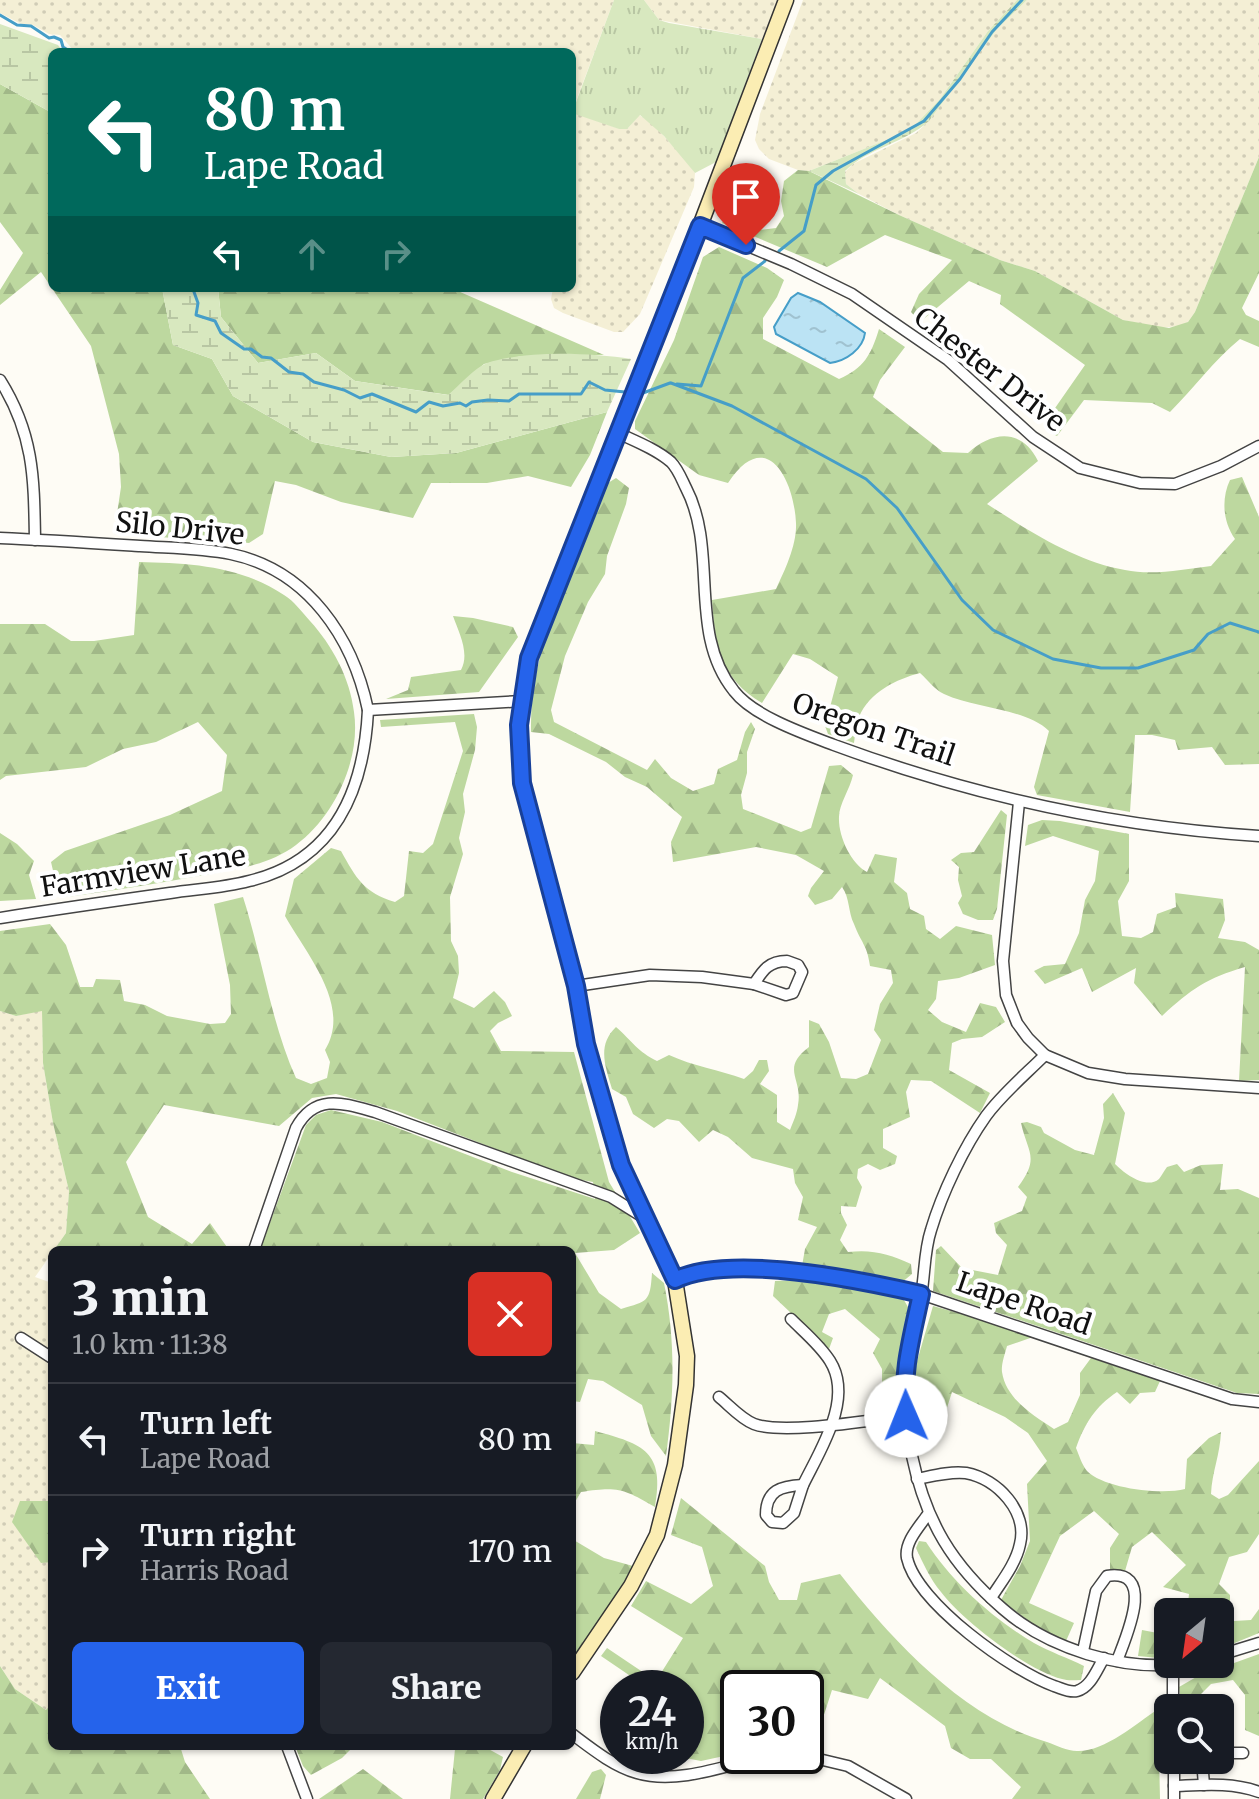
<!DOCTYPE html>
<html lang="en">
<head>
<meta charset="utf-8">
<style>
  :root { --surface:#171b24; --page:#242831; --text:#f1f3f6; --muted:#9ea1a6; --line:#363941; --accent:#2563eb }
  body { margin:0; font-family:Merriweather,serif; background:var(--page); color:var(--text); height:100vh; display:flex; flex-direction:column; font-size:30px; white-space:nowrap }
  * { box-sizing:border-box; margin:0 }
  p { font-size:26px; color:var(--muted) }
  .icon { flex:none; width:44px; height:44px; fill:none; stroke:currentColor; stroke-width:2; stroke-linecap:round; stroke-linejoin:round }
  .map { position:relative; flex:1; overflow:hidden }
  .details { position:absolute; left:48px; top:1246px; width:528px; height:504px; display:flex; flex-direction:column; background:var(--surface); border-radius:12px; box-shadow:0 2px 6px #0004 }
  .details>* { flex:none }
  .guide { position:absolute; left:48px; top:48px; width:528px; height:244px; border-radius:12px; box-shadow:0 2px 6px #0004; background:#00695c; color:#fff; overflow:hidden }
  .needle { width:52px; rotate:209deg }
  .buttons { position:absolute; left:1154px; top:1598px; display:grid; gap:16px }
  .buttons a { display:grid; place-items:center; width:80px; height:80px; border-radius:12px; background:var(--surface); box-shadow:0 2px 6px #0004; font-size:40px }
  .speed { position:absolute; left:600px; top:1670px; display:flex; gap:16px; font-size:40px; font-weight:700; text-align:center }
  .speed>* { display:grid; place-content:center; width:104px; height:104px; border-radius:50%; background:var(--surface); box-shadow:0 2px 6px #0004; line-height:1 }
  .speed small { font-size:20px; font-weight:400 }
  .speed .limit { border:4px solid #111; border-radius:12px; background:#fff; color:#111 }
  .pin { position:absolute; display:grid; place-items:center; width:68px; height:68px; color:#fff; margin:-82px -34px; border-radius:50% 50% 50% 0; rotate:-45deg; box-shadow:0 0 8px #0007 }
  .pin .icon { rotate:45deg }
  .me { position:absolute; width:88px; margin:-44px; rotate:359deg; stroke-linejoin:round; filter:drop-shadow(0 0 6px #0008) }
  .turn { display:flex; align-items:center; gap:28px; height:168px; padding:0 24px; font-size:36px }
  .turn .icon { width:104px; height:104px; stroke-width:2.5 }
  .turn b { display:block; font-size:56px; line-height:68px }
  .lanes { display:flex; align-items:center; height:76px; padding:0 24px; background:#0003; justify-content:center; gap:40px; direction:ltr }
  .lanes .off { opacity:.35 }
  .round { display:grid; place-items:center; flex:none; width:84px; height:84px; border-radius:12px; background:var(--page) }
  .summary { display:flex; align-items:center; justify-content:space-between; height:136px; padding:0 24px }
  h1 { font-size:48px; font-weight:800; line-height:60px }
  .cta { display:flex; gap:16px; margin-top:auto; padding:16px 24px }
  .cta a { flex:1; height:92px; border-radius:12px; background:var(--accent); color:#fff; font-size:32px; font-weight:800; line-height:92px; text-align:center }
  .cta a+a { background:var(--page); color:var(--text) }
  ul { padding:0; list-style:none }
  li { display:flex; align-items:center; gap:24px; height:112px; padding:0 24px; border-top:2px solid var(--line) }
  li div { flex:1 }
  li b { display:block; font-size:30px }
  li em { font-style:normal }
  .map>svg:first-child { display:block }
  .farmland { fill:url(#farmland-dots) }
  .grass { fill:url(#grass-tufts) }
  .forest { fill:url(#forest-firs) }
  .wetland { fill:url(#wetland-marsh) }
  .water { fill:url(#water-ripples); stroke:#469ec8; stroke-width:2 }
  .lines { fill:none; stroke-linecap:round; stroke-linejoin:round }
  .stream { stroke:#469ec8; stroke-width:3 }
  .street-casing { stroke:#444; stroke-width:13 }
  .secondary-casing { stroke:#333; stroke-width:17 }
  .street { stroke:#fff; stroke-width:10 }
  .secondary { stroke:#fbedb3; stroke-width:14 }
  .route-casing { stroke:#184099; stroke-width:20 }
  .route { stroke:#2563eb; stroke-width:14 }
  .labels { text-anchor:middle; stroke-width:8; stroke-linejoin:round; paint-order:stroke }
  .street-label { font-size:28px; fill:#111; stroke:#fff }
</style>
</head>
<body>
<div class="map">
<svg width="1259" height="1799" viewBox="0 0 1259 1799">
  <defs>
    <pattern id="farmland-dots" width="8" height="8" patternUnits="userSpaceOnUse" patternTransform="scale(2)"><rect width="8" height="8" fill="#f4efd5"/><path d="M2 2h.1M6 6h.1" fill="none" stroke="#d0ccb6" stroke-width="1.8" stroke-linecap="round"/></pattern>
    <pattern id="grass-tufts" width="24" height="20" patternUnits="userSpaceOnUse" patternTransform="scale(2)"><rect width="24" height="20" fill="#d8e8bf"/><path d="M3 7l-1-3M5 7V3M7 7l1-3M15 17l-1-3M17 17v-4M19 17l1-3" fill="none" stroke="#b8c6a3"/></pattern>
    <pattern id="forest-firs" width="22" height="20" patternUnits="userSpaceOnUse" patternTransform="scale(2)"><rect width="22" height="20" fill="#bdd89f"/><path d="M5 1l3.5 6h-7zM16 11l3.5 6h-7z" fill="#a1b888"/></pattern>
    <pattern id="wetland-marsh" width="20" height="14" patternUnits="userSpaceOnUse" patternTransform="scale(2)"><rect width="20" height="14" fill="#d8e8bf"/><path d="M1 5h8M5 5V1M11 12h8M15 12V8" fill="none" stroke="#b8c6a3"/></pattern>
    <pattern id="water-ripples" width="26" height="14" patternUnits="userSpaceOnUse" patternTransform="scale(2)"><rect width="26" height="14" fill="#bbe3f4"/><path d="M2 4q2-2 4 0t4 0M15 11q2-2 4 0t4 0" fill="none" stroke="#a0c2d0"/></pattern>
  </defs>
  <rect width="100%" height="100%" fill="#fefcf5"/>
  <g class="farmland">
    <polygon points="0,0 614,0 572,112 620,129 627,129 639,115 652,123 689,164 695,173 694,187 640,314 623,332 614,332 563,313 554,308 551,299 553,288 572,288 572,249 575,242 572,238 572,52 75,52 60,35 49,34 33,25 21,24 0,13"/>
    <polygon points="644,0 779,0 762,39 659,20"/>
    <polygon points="803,0 1017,0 988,31 940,99 916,124 901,134 809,171 798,170 769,159 759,149 755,140 760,114"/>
    <polygon points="1027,0 1259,0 1259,157 1195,312 1188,322 1179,326 1160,328 1123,320 1035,271 1000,260 899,215 859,194 846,184 845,172 853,164 916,133 929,121 997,29"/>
    <polygon points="42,1010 43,1063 53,1123 69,1191 66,1233 35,1277 52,1283 52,1703 46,1710 15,1689 0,1666 0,1011 16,1016"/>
  </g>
  <polygon class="grass" points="614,0 644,0 659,20 669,23 762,39 716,162 695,173 664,136 640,115 627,129 619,129 572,113"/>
  <g class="forest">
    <polygon points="0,84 52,113 52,288 162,288 173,345 212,359 233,396 313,442 391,457 456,453 607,412 590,455 571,487 528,476 487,483 431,483 413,518 341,502 296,485 275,481 263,534 249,543 114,534 121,487 119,454 91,346 41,272 0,305 0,290 23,253 0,222"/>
    <path d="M1259,157v116l-17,35 4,7 13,6v26l-19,-8c-26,21 -46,49 -70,73l-18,-9 -68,-3 -27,36 -8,-4 -3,-11 39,-56 -85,-61 1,-9 -32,-14 -49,41 -9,-10 8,-18 33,-34 -67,-25 -58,32 -105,-44 5,-9 32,16 17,-2 8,-12 -3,-15 3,-20 14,-11 11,1 90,44 101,45 35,11 88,49 46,8 19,-6 7,-10z"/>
    <path d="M719,247l48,21 17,12 -7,17 -14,21v21l76,40c25,-11 32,-24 40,-50l26,18 -25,33 -7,17 70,55 25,1c24,-22 54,-25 70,8l-51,43c42,27 88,57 138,66 28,6 59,-1 86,-4l24,-27c-12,-17 -14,-40 -5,-59l12,-3 17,40v247l-34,1 -13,-18 -34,3 -3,-10 -23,-5h-17l-5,77 -93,-17 -3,-8 15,-56c-24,-23 -73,-22 -105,-37 -9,-4 -16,-14 -24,-21 -23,6 -51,19 -61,44 -3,8 -4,18 -5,26l-26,-9 -3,-8 13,-49 -28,-18 -17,-5 -31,49c-42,-25 -47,-57 -50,-103l64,-11c9,-19 21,-44 20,-66 -2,-44 -30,-98 -68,-40l-29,-8 -64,-46v-8l39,-81 29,-83z"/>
    <polygon points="218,288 451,288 604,355 522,356 484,364 449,395 355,381 316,353 258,363 221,317"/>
    <path d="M616,478l13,10 -3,16 -19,52 -2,18 -17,28 -23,54 -14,54 3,12 93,48 8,-11 16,19 22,13 21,-7 4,-15 19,-9 8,-28 6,-10 4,7 -8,23v21l-6,22 2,14 58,23 10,-4 18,-62 12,-1 12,10c-3,14 -14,29 -14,42 -1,19 12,47 28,55l8,-18 22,4 -3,24 13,11 3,16 14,7 2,13 14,10 16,-13 36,9 3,30 -36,13 -21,3 -2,18 -8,11 14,12 24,10 14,-29 16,4 9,15 -23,15 -20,2 -10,4 -3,27 41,23 -10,20 -49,-32 -20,-1 -5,12 4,25 -27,12v19l14,8 -2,8 -15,6 -12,-6 -10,5 -1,9 5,9 -6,20 -15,-1v7l6,12 -7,15 8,12c24,-3 42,2 63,12l1,10 -11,9 -47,-11 -52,-6 3,-17 12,-22 -19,-7 5,-23 -8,-14 -2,-14 -41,-11 -24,-21 -15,-7 -14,12 -20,-21 -12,-2 -13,9 -21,-14 -7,-17 -14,-8c-7,-23 -15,-44 4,-62 16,14 22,25 41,34l12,-6c24,11 50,15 75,24l9,-8 6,-11h8l2,11 -9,13 17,11v27l13,8c3,-8 7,-16 8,-25 5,-27 -18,-36 11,-58v-27l10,4 10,18 12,36 15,1 12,-5 13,-34 -7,-10 6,-26 13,-21 -2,-13 -21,-4c-3,-22 -9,-23 -16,-42 -6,-12 -4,-26 -12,-37l-10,12 -17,6 -7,-9 3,-8 13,-17 -28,-16 -40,-8 -83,15 -2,-20 11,-25 -35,-30 -22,-10 -19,-15 -57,-28 -18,-2c-2,-88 45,-170 77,-249z"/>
    <path d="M139,562c51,1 102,4 145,33 10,6 18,17 26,26 22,24 40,57 44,91 7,48 -20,105 -58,133 -28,21 -64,25 -97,31 -44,8 -88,15 -132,21l-9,-5 -7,-30 14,-11 105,-36 52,-24 5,-36 -29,-33 -42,20 -33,7 -37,18 -80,9 -6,4v-156h45l26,17h23l40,-6z"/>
    <path d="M453,616l20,2 40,9 5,10 -39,55 -93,7 22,-9 3,-13 50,-7c9,-17 -2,-37 -8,-54z"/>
    <path d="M474,714l3,13 -2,23 -12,44 2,18 -6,26 4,16 -13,43 1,44 7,15 1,17 -6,25 21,10 20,-17 11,11 7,14 -14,7 -8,8 11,20 73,1 35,130 31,51 -26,17 -39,3 24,40 22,16c27,-8 29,-7 31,-36l12,10c12,59 10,114 2,173l-15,-20 -9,-31 -39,-24 -15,-2 -8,23 -8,-1v-151h-312l46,-125 10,-10 15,-5 51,12 130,50 83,27 -2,-17 -22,-4 -174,-67 -61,-17 -24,4 -33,28 -115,-21 -38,57 22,55 44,27 18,-21 19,27h-175l12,-17 3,-42 -16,-68 -10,-60 -1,-52 -26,5 -16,-5v-80l50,-7 16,21 14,42h13l3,-8 24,1 4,21 21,4 22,11 43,8 15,-1 6,-9 -1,-29 -16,-81 29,-7c19,59 28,126 53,181l15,6 16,-6 3,-16 -5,-12c27,-44 -18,-95 -40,-134l9,-37 37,-31 10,3c15,27 23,42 54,51l9,-6 5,-45 14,2 10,-9 30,-93 -8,-29 -74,5 -1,-7z"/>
    <polygon points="1001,810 1007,815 997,909 993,920 978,920 963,914 958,903 962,896 958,880 959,867 951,860 961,853 974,852"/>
    <path d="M1042,820l18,1 69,13v47l-11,20 4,35 19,2 12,-6 4,-18 19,-7 -1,-14 48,6 2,21 -7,18 27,4 14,8v130l-20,1 6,-114c-38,11 -54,22 -83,49l-28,-33 2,-15 -44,24 -10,-24 -37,16 -11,-13 10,-5 21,-2 14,-31 6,-33 10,-19 4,-30 -46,-15 -28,10 3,-21z"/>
    <polygon points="0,833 17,844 34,861 29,875 36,899 0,901"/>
    <path d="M1113,1093l12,20 -10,51c9,9 31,26 44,15 3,-4 5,-8 8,-12l10,-3 7,8 17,-7 22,-1 -3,26 18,-1 21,9v196l-22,-1 -304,-102 3,-41 5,-4 21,22 36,7 9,-30 -11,-12 -2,-10 28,-12 5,-14 -9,-10c22,-30 10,-33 3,-64l6,-1 14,5 3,6 31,17 19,5 10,-37 -1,-14z"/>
    <polygon points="796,1280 852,1284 901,1295 908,1307 909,1321 902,1341 893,1407 882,1407 882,1369 873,1353 880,1339 845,1309 829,1314 822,1332 833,1338 829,1349 773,1296 775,1281"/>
    <path d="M933,1306l54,15 46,16 -26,9c-2,8 -6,18 -5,26 4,27 31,43 52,57l14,-7 12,-27v-22l11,-15 69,23 -5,11 -15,1 -10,11 -13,-12c-22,15 -32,31 -41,56 3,7 6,17 11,23 18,18 75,24 98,18l2,-30 22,-21 12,-6c-1,23 -9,40 -10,62l8,5 9,-4 31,-34v73l-12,18 -18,5 -10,27 11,11v18l4,8 17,-1 8,-11v24l-39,16v-37h-33l2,-18 -26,-7 23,-22 -34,-33 -20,15 -7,24 -15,-1v-22l9,-14 -25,-23 -34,25 -31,67 45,20 -8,18 -32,-16 -33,-25 19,-34 10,-25 -3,-57 20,-23 -19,-28 -23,-16 -53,-25 -14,44 -17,3 -4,17 -8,-67z"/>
    <path d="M595,1431c49,13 70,21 60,76 -31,-18 -37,-21 -74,-15l-9,15v-64l22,2z"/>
    <path d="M681,1498l84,68 4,16 10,18h18l4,-17 39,-9c52,66 123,144 207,168 9,3 20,9 30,9 27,1 59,-27 81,-42l2,90h-148l9,-12 -30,-28h-21l-19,-11 -6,-22 -65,-48 -12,21 -36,-9 -12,37 -14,-2v-37h-68v65l-37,8 -21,-4 6,-1v-10l12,-23 -12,-9v-26h-38l-47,-32 6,-8 49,33 27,-43 -52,-32 15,-25 45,23 22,-18 -11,-39 -31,-12z"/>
    <polygon points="20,1501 52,1501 52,1562 41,1563 12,1522"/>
    <polygon points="572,1539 604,1558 633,1566 623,1586 572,1661"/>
    <path d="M919,1541l7,1c26,40 66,76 108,101 16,9 34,15 50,23l-3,14c-6,0 -13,1 -19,-1 -34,-8 -100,-59 -121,-87 -11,-13 -18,-29 -25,-44z"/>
    <polygon points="1142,1630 1168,1635 1168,1659 1138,1656"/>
    <polygon points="1259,1654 1259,1736 1245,1730 1245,1695 1233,1680 1211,1684 1199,1696 1199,1708 1182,1708 1179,1687 1198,1676"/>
    <polygon points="0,1666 15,1689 46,1710 52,1703 52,1746 180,1746 185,1762 210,1799 0,1799"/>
    <polygon points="295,1746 354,1746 342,1758 311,1775 303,1766"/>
    <polygon points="452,1746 483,1746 503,1757 500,1770 483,1799 450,1799 455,1749"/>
    <polygon points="363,1769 403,1799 319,1799"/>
    <polygon points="601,1769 606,1775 600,1799 576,1799 592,1772"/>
  </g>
  <g class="wetland">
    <path d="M1017,0h10l-30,29 -68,92c-24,22 -61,27 -84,50l1,13 13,10 -50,-23 92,-37 15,-10 24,-25 48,-68z"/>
    <polygon points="0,24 58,45 63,52 52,52 52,113 0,84"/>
    <path d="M162,288h56l3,29 37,46 58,-10 39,28 93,14c12,-10 26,-27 39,-32 40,-13 103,-10 144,-4l-24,53 -151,41 -65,4 -78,-15 -80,-46 -21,-37 -39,-14z"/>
  </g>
  <path class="water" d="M798,293l22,9 45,31c-2,16 -19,28 -35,30l-54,-29 -2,-7 17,-29z"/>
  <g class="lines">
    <g class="stream">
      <polyline points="0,15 17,25 31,26 49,38 54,37 61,40 63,47 71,52"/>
      <polyline points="779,251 804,231 816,185 833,171 924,121 960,79 992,32 1022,0"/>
      <polyline points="195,288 194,292 198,303 196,315 215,321 221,333 244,349 251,349 262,357 271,358 289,372 303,374 314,382 344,390 360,398 372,394 416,412 429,402 443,406 460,403 466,406 472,402 488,400 509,401 519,394 581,394 589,382 605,390 625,392"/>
      <polyline points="671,383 732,406 866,479 897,508 962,600 993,630 1053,659 1101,668 1138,668 1194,650 1208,634 1230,623 1259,632"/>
      <polyline points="677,384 701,386 743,278 765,261"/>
      <polyline points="643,393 670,383"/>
    </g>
    <defs>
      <g id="street">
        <polyline points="700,226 791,264 852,294 948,360 1033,437 1080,468 1140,483 1175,484 1221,466 1259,446"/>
        <path d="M0,380c34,54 34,98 35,160"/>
        <path d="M618,433c17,8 38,16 53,29 7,7 11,18 15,26 33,63 1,145 48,203 19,25 71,43 100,54 136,50 280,82 425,91"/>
        <path d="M0,538c47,2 93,5 140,8 31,2 62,2 91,8 77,16 122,84 137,156"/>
        <polyline points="1019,802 1003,961 1006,995 1017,1023 1028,1038 1045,1055 1088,1073 1125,1079 1259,1088"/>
        <path d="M0,918c57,-9 113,-17 170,-25 26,-4 53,-5 79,-12 85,-20 115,-90 119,-171l155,-9"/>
        <path d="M787,961l11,4 4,7 -9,21 -7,2 -32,-11c9,-14 15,-23 33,-23z"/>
        <polyline points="576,986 650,975 702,977 754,984"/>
        <path d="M1045,1055c-19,19 -43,39 -59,61 -22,31 -44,77 -55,114 -7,21 -6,44 -10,66 -6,31 -17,62 -18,95 0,21 4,45 9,65 14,66 40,109 91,153 46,40 119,62 180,55"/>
        <path d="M254,1250l42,-122c19,-35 47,-25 79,-16l236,85 32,20"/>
        <polyline points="675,1280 691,1272 733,1267 862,1280 921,1294 1232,1399 1259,1402"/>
        <path d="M791,1319c13,13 29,26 39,42 24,38 -10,89 -27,124"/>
        <polyline points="21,1338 52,1358"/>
        <path d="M719,1397c11,9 22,22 35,27 29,11 117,-4 152,-8"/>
        <path d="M917,1479c15,-3 33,-8 49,-6 32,6 62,39 54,71 -4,20 -19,38 -29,54"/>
        <path d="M803,1485l-9,28 -11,10 -11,-1 -6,-7c0,-25 15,-29 37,-30z"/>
        <path d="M928,1514c-8,12 -24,28 -21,44 10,45 105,113 147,128 7,2 15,7 23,5 14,-4 20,-22 27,-33"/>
        <path d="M1083,1651l13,-60 11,-15c51,-8 18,63 10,85"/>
        <polyline points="1220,1655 1259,1643"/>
        <polyline points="1173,1665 1173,1708"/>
        <path d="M572,1734c20,15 41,32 65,39 41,12 90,-8 130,-17"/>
        <polyline points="287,1746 307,1799"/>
        <polyline points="1220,1753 1243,1753"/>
        <polyline points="806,1756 848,1766 906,1799"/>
        <polyline points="1202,1760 1204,1785"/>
        <path d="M1174,1786c29,-1 57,-4 85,6"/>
        <polyline points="1174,1799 1174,1760"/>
      </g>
      <g id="secondary">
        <polyline points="572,1673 631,1586 657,1535 675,1465 686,1385 687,1356 675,1280 621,1165 586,1044 576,986 522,783 519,725 529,658 700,226 786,0"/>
        <polyline points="493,1799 524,1746"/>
      </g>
    </defs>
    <use href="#street" class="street-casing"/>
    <use href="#secondary" class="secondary-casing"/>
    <use href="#street" class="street"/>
    <use href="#secondary" class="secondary"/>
  </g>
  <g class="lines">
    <defs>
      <path id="route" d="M746,245l-46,-19 -171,432 -10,67 3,58 54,203 10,58 35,121 54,115c56,-27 185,0 246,14 -9,42 -20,80 -15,122"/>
    </defs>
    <use href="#route" class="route-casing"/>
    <use href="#route" class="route"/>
  </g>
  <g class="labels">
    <g class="street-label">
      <text transform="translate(990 369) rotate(38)" y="10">Chester Drive</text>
      <text transform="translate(180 528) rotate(6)" y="10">Silo Drive</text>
      <text transform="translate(874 729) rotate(19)" y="10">Oregon Trail</text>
      <text transform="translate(143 871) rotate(-9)" y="10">Farmview Lane</text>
      <text transform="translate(1024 1303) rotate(19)" y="10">Lape Road</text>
    </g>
  </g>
</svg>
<div class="buttons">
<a><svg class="needle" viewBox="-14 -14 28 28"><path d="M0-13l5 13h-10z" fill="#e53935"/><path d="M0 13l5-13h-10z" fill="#9ea1a6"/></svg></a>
<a><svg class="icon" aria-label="search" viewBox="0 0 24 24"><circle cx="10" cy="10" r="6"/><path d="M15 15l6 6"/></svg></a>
</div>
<div class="speed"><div>24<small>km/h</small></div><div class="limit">30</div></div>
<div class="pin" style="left:746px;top:245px;background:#d93025"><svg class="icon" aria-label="arrive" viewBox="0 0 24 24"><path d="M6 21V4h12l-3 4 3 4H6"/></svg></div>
<svg class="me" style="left:906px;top:1416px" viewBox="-20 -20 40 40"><circle r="19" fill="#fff"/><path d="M0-13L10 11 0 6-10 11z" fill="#2563eb"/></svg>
<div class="guide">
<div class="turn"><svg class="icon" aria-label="left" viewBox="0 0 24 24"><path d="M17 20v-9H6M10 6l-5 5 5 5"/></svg><div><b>80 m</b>Lape Road</div></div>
<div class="lanes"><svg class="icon" aria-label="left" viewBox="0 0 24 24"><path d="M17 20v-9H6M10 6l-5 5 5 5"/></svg><svg class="icon off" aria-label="ahead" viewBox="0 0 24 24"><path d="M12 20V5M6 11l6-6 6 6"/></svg><svg class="icon off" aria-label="right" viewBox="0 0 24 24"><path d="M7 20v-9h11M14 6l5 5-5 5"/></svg></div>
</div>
<section class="details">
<div class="summary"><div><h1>3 min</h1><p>1.0 km · 11:38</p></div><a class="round" style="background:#d93025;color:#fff"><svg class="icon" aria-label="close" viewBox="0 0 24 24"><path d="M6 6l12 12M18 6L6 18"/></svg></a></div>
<ul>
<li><svg class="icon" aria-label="left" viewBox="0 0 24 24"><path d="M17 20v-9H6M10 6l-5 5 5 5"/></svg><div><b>Turn left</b><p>Lape Road</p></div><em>80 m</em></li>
<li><svg class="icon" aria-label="right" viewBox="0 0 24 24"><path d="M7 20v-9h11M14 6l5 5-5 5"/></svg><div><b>Turn right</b><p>Harris Road</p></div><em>170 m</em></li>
</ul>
<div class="cta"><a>Exit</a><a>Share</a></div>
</section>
</div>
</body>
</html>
